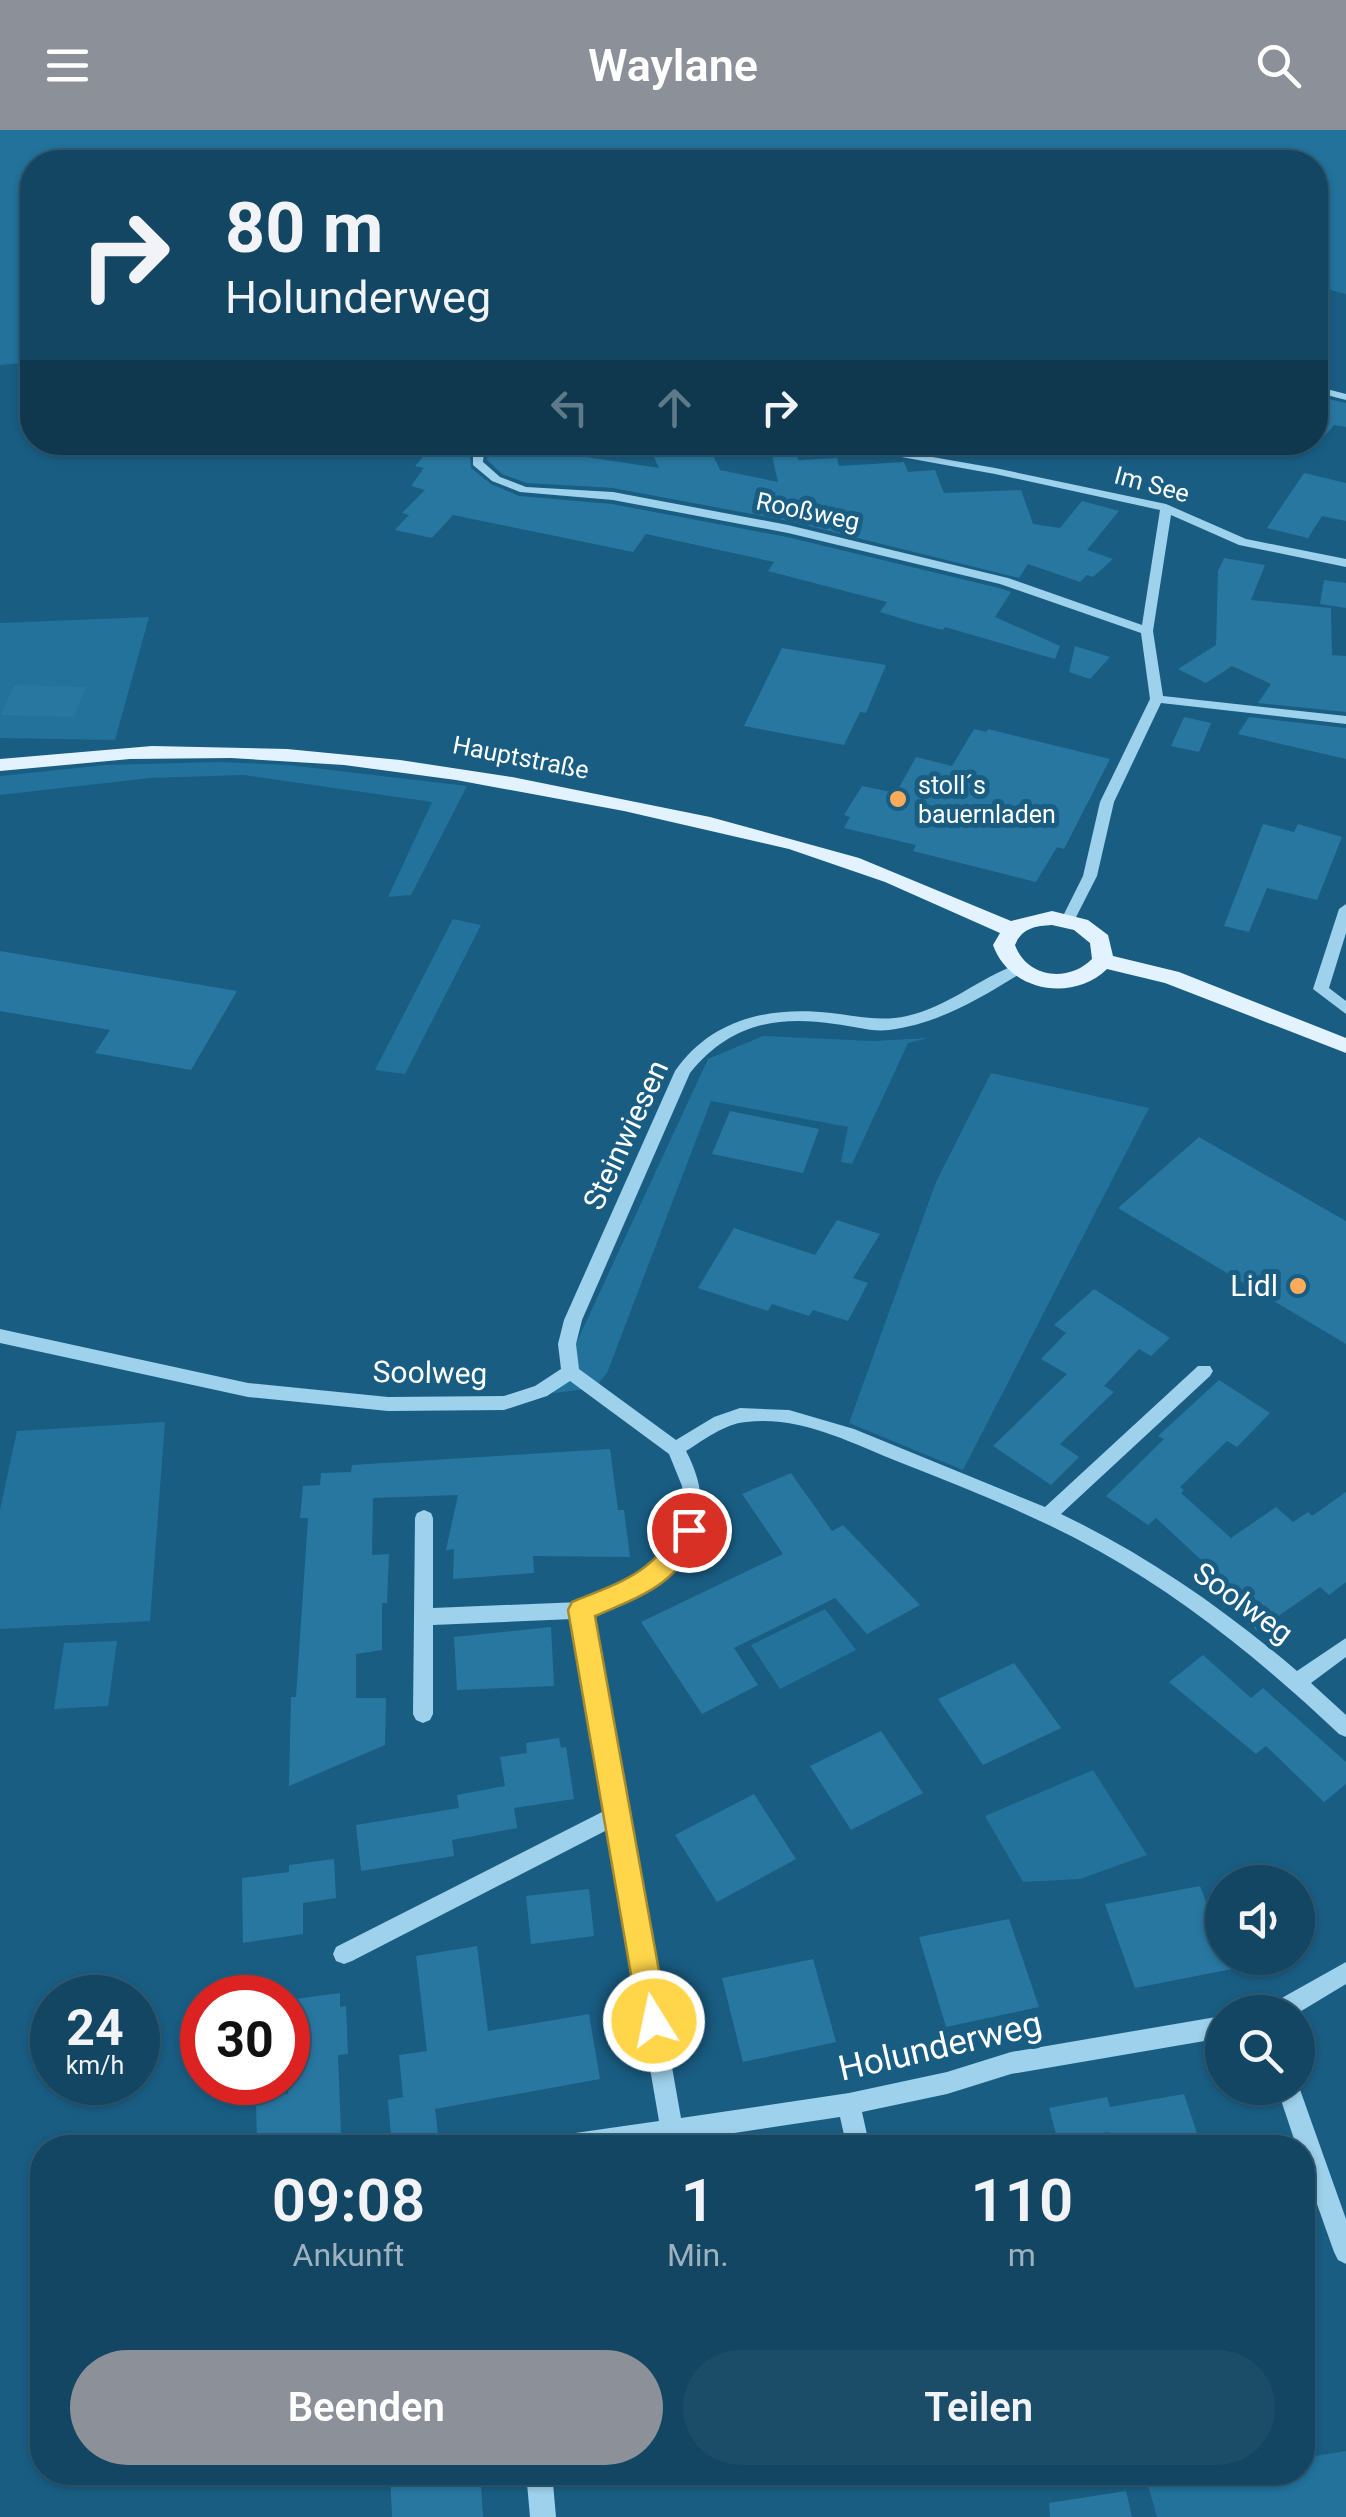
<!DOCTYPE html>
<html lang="de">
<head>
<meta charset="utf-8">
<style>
  :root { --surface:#134662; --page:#1c4d68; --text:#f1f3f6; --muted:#9db1be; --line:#325e77; --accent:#8c9099 }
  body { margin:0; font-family:Roboto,sans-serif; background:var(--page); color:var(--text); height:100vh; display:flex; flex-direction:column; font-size:38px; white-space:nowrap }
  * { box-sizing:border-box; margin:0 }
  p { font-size:32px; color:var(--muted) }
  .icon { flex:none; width:55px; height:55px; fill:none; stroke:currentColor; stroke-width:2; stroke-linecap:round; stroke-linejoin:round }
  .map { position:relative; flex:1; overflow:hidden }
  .panel { position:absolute; left:30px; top:2005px; width:1285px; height:350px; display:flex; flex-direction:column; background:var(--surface); border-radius:40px; box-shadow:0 2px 8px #0004,0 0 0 2px var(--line) }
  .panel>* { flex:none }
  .top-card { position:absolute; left:20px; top:20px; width:1308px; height:305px; border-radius:40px; box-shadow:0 2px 8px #0004,0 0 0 2px var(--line); background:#134662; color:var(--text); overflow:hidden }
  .controls { position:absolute; left:1205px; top:1735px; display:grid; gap:20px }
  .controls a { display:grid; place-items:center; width:110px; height:110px; border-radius:50%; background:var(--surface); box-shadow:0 2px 8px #0004,0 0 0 2px var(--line); font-size:50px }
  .speed { position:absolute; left:30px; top:1845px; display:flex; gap:20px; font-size:50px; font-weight:700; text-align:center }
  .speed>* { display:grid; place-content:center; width:130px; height:130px; border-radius:50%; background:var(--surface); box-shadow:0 2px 8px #0004,0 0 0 2px var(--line); line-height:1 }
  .speed small { font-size:25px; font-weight:400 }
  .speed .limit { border:15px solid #d22; background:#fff; color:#111 }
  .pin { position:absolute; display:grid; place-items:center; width:85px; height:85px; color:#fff; margin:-42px; border:5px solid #fff; border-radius:50%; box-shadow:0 2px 10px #0007 }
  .me { position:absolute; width:110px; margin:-55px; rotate:350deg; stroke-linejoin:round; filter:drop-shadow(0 0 8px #0008) }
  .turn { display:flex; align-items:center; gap:35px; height:210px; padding:0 40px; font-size:45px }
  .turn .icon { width:130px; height:130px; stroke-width:2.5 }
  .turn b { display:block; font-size:70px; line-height:85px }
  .lanes { display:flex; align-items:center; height:95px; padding:0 40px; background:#0003; justify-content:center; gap:50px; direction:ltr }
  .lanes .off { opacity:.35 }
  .eta { display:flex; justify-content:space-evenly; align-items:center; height:170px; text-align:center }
  .eta b { font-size:60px; font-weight:600; line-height:70px }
  .primary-button { display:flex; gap:20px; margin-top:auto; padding:20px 40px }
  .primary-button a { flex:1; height:115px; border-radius:60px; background:var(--accent); color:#fff; font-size:40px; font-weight:600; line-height:115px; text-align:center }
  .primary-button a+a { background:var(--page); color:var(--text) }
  header { display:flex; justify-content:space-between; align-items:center; height:130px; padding:0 40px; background:var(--accent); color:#fff; font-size:45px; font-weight:600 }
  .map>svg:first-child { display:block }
  .green { fill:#22729c }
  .building { fill:#2877a1 }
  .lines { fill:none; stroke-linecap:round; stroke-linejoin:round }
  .minor { fill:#9ed1eb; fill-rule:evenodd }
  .major { fill:#e2f3ff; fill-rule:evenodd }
  .route { fill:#ffd54a; stroke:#a68a30; stroke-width:2.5 }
  .poi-dot { fill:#feac59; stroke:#195d83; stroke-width:4 }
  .labels { text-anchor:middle; stroke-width:10; stroke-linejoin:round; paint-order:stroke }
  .far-street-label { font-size:25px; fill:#fff; stroke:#195d83 }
  .far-poi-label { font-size:25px; fill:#fff; stroke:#195d83; text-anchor:start }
  .street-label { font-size:30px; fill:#fff; stroke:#195d83 }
  .poi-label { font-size:30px; fill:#fff; stroke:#195d83; text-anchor:end }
  .near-street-label { font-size:35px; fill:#fff; stroke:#195d83 }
</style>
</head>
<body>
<header><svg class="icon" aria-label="menu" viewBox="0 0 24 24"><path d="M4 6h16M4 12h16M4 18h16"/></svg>Waylane<svg class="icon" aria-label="search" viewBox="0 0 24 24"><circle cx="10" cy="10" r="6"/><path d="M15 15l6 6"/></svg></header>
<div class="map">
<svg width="1346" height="2387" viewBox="0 0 1346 2387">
  <rect width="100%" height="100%" fill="#195d83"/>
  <g class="green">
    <polygon points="0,0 1346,0 1346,164 1315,156 1315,32 32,32 32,232 0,235"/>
    <polygon points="149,487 115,610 0,608 0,493"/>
    <polygon points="220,632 288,635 467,656 411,765 388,767 432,672 244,645 150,648 0,665 0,646 105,635"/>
    <polygon points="453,789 481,795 405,944 375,940"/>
    <polygon points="763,906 874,911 928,908 908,913 852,1034 841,1032 848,997 711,971 607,1243 595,1258 553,1263 708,929"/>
    <polygon points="991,943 1149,978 963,1340 849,1293 936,1052"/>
    <polygon points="165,1292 150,1491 0,1499 0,1380 17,1301"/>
    <polygon points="825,1479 856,1520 780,1559 751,1515"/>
    <polygon points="117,1511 108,1576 54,1579 64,1513"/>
    <polygon points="1093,1640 1147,1725 1080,1749 1023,1752 985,1686"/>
    <polygon points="1346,2321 1346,2387 1157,2387 1147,2352 1210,2343 1302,2342 1303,2328"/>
  </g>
  <g class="building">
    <polygon points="1315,266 1346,273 1346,297 1334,295 1315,317"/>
    <polygon points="436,312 469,312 471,338 491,354 519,366 612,374 787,407 999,458 1011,462 995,487 1060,516 1055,529 945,497 943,500 916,493 880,482 887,472 768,441 774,432 646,404 633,422 453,385 432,408 395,400 409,385 402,383 425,360 411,356 424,338 415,336"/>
    <polygon points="489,312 659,338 647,312 707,312 720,340 778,352 772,325 797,324 798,330 837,328 839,336 904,332 908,342 935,340 944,363 1021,360 1033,394 1060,398 1082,371 1119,381 1087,420 1113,429 1093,447 1087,445 1080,452 1028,434 1019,448 789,391 613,358 527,353 502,344 487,330"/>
    <polygon points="1304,343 1346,353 1346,391 1322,386 1308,408 1267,398"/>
    <polygon points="1224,428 1265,435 1251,470 1331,478 1332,525 1346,526 1346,582 1258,573 1271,554 1232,536 1206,553 1178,539 1216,515 1218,441"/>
    <polygon points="1324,450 1346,453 1346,478 1320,474"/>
    <polygon points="1075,516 1110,527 1090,549 1069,542"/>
    <polygon points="782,518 886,535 866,583 860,582 844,615 744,596"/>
    <polygon points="14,555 86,557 74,587 1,585"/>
    <polygon points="1184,587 1211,593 1199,622 1171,616"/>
    <polygon points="1249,587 1346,598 1346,629 1238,604"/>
    <polygon points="974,599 986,602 988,599 1110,629 1064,719 1057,717 1036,752 913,721 916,715 844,698 850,687 844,685 862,656 896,663 916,627 952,636"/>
    <polygon points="1263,694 1294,702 1298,694 1342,707 1317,770 1267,758 1249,802 1224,796"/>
    <polygon points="0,821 237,861 191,940 95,923 110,900 0,881"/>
    <polygon points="730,981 819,999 803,1043 712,1024"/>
    <polygon points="1199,1007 1346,1091 1346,1214 1118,1078"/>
    <polygon points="837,1090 880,1104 853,1148 868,1153 848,1191 813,1180 809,1186 772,1174 768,1181 698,1158 734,1098 815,1125"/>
    <polygon points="1094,1159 1170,1208 1151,1226 1139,1219 1104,1256 1114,1262 1060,1314 1079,1327 1051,1355 993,1316 1067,1244 1041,1229 1066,1203 1054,1195"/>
    <polygon points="1219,1250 1270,1283 1237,1317 1227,1311 1180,1357 1184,1360 1181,1363 1231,1408 1276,1377 1293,1392 1308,1382 1312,1386 1346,1362 1346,1452 1329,1465 1320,1457 1257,1501 1213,1460 1225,1452 1156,1388 1148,1395 1106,1366 1164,1309 1158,1306"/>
    <polygon points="610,1319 618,1380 624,1380 630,1427 533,1426 534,1443 453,1449 454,1419 446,1420 458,1365 373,1368 372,1425 389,1424 387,1473 382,1473 382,1520 356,1524 356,1568 386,1568 385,1615 289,1656 291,1567 296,1567 308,1388 300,1388 303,1356 320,1355 321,1343 351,1342 352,1335"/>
    <polygon points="791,1343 832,1401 843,1395 920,1475 867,1504 835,1468 734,1518 758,1555 702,1584 641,1492 783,1424 742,1364"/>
    <polygon points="551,1497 554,1556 457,1560 454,1507"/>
    <polygon points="1203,1525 1251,1568 1263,1558 1309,1599 1346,1632 1346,1654 1324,1672 1266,1616 1256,1624 1169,1552"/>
    <polygon points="1014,1533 1061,1598 983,1635 938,1569"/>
    <polygon points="881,1601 923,1663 851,1700 810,1636"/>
    <polygon points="559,1608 561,1618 566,1617 574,1669 514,1678 517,1698 452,1710 454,1726 361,1741 356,1695 459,1678 457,1665 505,1656 500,1627 527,1623 526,1613"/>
    <polygon points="754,1664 796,1729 717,1772 675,1705"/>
    <polygon points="334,1729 336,1768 303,1773 303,1804 243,1813 242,1748 289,1742 289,1735"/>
    <polygon points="1200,1756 1222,1814 1222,1828 1228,1828 1232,1839 1135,1858 1105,1774"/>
    <polygon points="589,1759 594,1806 531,1814 526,1766"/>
    <polygon points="1009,1789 1039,1877 946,1897 919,1807"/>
    <polygon points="477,1816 488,1901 589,1884 600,1949 435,1979 439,2012 392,2018 388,1970 403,1967 399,1925 427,1921 416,1826"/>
    <polygon points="813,1829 836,1912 743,1932 722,1848"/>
    <polygon points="340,1863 340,1877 346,1876 348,1924 338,1925 341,2003 257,2015 256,1969 288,1964 288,1870"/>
    <polygon points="1184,1964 1202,2018 1114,2018 1109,2002 1058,2011 1049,1978 1107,1967 1110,1977"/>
    <polygon points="390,2342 480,2342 483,2387 392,2387"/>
    <polygon points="1126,2361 1132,2387 1050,2387 1049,2373"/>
  </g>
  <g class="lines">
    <g class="minor">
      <polygon points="1316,187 1321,190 1320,200 1315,203"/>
      <polygon points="1315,256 1346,264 1346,270 1315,262"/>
      <polygon points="473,312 485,312 483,332 500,347 526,357 613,362 788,395 1008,448 1142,495 1160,380 995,344 819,312 847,312 995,338 1166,374 1246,409 1346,429 1346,437 1239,415 1171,385 1153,501 1163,566 1346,586 1346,594 1161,573 1114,672 1097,746 1073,793 1063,793 1061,790 1083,746 1100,672 1150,569 1141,503 1000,454 788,403 613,370 520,362 492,351 473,335"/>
      <polygon points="1346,774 1346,803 1329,858 1346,871 1346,884 1313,859 1339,779"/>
      <path d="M1018,834l5,2 3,3 -3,3c-42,26 -85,52 -134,58 -18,2 -36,-4 -54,-6 -60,-9 -106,1 -145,49l-108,247 -6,24 3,25 97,71 38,-23 26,-9 49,2 65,19 191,78 153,-141h12l3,5 -3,5 -149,138c86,41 163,95 236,157l49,-33v19l-35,26 35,32v22l-7,-3c-73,-69 -152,-134 -240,-183 -64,-36 -132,-62 -200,-89 -47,-19 -100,-47 -153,-40 -22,2 -42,18 -60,29 29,54 16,105 -35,139 -18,12 -40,17 -59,24l89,504 168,-25 98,-21 64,-20 211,-36v22l-211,36 -64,20 -85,18 8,36h-23l-7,-31 -205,31h-92l3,-8 8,-4 105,-15 -50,-292 -257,132 -8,3 -8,-3 -3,-7 3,-7 270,-137 -33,-191 -140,6v89l-3,6 -7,3 -7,-3 -3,-6 2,-196 2,-5 7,-3 7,3 2,5v90l147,-6 59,-25 17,-13 21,-28 7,-32 -2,-18 -13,-32 -99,-73 -23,15 -43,14 -116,1 -140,-14 -248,-54v-14l248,54 140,14 116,-1 31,-10 26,-17 -3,-25 6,-24 111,-249c37,-53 96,-65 156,-58 27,3 49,9 76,3 41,-9 72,-38 111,-52z"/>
      <polygon points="1346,1832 1346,1854 1298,1883 1268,1882 1271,1874"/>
      <polygon points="1298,1954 1346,2089 1346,2134 1338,2130 1334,2122 1302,2032 1302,2018 1297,2018 1277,1958 1298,1958"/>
      <polygon points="526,2342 552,2342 556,2387 530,2387"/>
    </g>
    <path class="major" d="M152,616l135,3 113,11 112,17 198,40 149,41 152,63 41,-10 36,9 20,15 5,21 66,16 167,66v15l-181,-70 -58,-14c-35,34 -98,22 -114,-24l7,-12 -115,-51 -96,-33 -165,-38 -168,-31 -112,-15 -113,-7 -101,1 -130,12v-12zM1052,795l22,5 16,13 2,16c-24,24 -65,19 -77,-14 7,-17 20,-19 37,-20z"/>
  </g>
  <path class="route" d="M689,1390l8,3 4,7c-21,53 -57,65 -106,86l73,405 -4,10 -10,4 -11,-4 -4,-10 -71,-411 4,-8c49,-20 83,-29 108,-79z"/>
  <g class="poi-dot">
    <circle cx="898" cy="669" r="10"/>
    <circle cx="1298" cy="1156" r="10"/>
  </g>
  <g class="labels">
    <g class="far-street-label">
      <text transform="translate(1152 354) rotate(15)" y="9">Im See</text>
      <text transform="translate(808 381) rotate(12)" y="9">Rooßweg</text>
      <text transform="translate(521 627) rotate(11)" y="9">Hauptstraße</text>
    </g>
    <g class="far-poi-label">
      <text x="918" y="664">stoll´s<tspan x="918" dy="29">bauernladen</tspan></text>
    </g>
    <g class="street-label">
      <text transform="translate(626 1005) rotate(-65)" y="10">Steinwiesen</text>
      <text transform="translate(430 1243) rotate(1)" y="10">Soolweg</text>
      <text transform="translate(1243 1473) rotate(36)" y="10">Soolweg</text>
    </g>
    <g class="poi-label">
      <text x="1278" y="1166">Lidl</text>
    </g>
    <g class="near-street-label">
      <text transform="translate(940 1916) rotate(-13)" y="12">Holunderweg</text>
    </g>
  </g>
</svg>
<div class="controls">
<a><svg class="icon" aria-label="sound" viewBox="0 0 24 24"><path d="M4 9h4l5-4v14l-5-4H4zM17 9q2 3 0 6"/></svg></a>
<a><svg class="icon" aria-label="search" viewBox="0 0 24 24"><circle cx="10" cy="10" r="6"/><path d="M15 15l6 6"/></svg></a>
</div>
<div class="speed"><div>24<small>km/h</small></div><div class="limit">30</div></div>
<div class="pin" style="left:689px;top:1400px;background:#d93025"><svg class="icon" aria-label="arrive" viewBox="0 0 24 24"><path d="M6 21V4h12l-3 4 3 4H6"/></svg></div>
<svg class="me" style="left:654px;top:1891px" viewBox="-20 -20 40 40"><circle r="17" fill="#ffd54a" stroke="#fff" stroke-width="3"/><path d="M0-11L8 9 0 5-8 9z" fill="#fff"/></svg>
<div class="top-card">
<div class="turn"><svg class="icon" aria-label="right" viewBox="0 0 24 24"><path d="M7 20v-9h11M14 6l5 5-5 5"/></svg><div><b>80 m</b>Holunderweg</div></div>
<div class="lanes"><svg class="icon off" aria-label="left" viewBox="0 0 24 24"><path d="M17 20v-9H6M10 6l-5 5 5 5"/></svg><svg class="icon off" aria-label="ahead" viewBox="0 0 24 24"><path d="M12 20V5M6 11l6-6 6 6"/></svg><svg class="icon" aria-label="right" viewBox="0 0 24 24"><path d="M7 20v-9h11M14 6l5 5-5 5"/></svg></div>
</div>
<section class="panel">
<div class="eta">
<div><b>09:08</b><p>Ankunft</p></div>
<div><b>1</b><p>Min.</p></div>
<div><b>110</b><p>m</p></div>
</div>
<div class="primary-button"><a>Beenden</a><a>Teilen</a></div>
</section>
</div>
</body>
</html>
